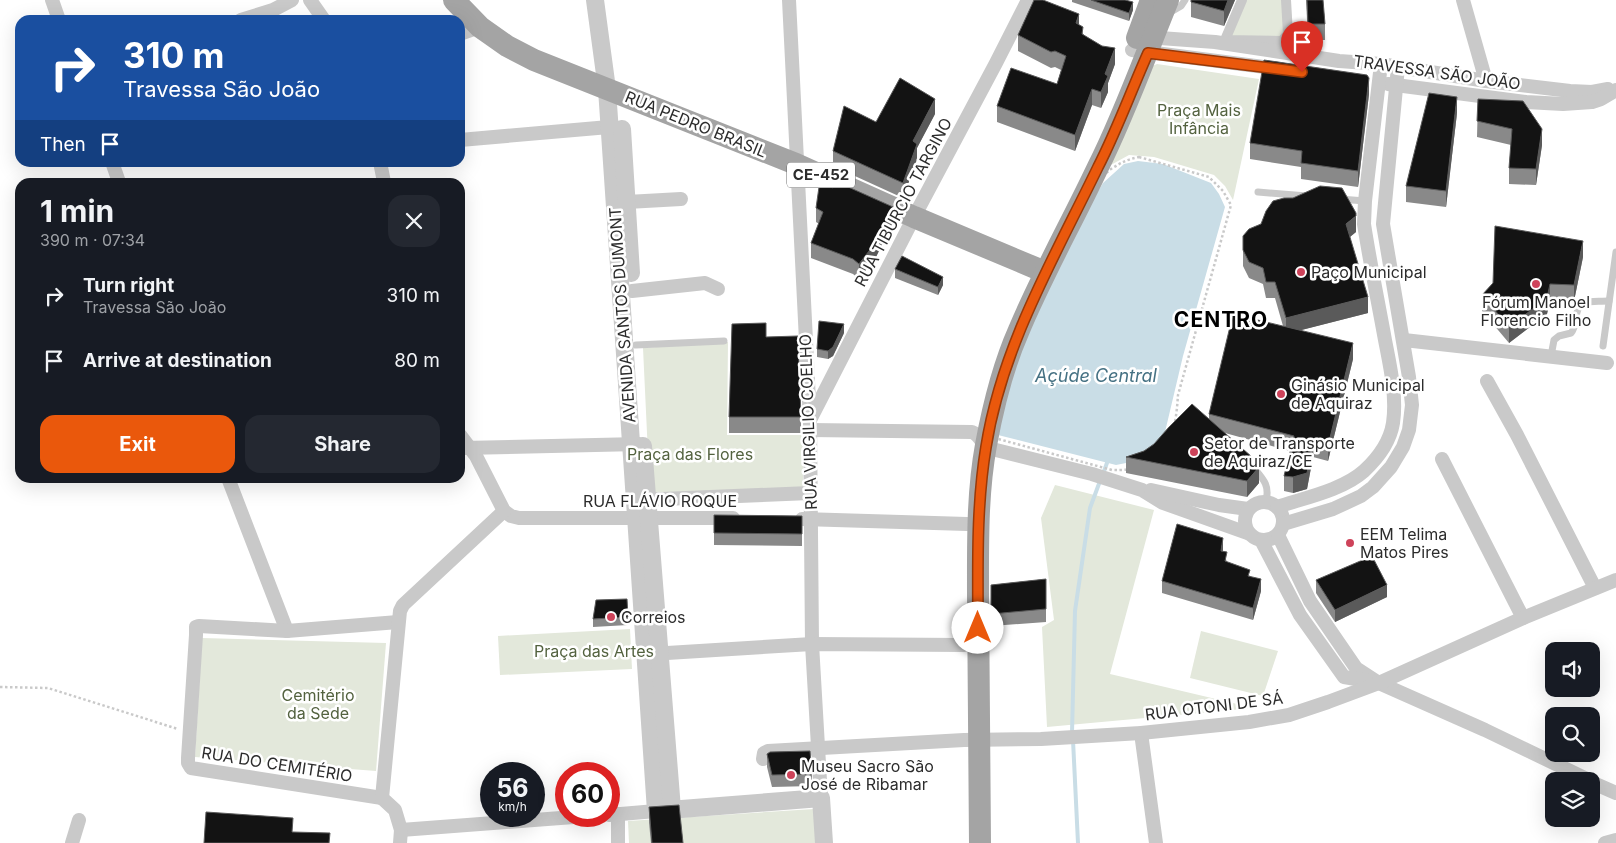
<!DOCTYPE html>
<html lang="en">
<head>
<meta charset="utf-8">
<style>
  :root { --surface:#171b24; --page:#242831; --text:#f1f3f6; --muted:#9ea1a6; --accent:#ea580c }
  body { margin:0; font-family:Inter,sans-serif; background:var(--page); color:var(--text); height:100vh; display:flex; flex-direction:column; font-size:19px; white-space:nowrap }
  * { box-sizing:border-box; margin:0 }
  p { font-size:16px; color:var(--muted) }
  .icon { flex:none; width:28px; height:28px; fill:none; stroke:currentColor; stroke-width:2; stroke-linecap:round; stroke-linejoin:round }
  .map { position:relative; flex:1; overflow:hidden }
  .drawer { position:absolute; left:15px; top:178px; width:450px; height:305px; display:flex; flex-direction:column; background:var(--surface); border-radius:15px; box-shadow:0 5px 20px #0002 }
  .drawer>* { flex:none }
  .top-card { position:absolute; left:15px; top:15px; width:450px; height:152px; border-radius:15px; box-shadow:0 5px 20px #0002; background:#1a4fa0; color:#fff; overflow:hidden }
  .controls { position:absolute; left:1545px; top:642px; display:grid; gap:10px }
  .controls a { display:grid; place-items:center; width:55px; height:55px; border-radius:10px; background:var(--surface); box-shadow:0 5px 20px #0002; font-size:25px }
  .speed { position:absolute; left:480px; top:762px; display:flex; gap:10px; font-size:25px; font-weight:700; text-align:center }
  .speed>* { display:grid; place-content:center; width:65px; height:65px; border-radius:50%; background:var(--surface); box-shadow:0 5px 20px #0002; line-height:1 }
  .speed small { font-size:12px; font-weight:400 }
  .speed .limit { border:8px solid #d22; background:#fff; color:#111 }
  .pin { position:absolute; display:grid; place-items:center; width:42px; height:42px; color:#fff; margin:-51px -21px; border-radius:50% 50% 50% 0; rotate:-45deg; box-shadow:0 0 5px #0007 }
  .pin .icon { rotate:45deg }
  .me { position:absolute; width:55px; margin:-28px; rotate:0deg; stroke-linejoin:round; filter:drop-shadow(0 0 4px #0008) }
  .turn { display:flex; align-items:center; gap:18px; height:105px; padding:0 25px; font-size:22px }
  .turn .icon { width:65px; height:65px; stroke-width:2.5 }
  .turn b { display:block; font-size:35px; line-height:42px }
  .then { display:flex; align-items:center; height:48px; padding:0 25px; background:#0003; gap:10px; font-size:19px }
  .round { display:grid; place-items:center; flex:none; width:52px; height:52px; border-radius:15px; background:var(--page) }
  .head { display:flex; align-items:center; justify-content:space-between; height:85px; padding:0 25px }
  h1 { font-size:30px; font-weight:700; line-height:38px }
  .button { display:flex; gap:10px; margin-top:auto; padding:10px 25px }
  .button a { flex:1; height:58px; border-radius:15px; background:var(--accent); color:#fff; font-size:20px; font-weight:700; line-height:58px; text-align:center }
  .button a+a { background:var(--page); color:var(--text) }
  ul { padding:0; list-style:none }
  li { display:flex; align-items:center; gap:15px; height:65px; padding:0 25px }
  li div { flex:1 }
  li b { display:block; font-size:19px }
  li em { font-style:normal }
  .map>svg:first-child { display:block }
  .green { fill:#e3e8db }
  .water { fill:#c9dde6 }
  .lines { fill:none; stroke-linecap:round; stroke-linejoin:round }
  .stream { stroke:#c9dde6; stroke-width:4 }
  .path { stroke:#c9c9c9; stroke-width:2.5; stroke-dasharray:2.5 2.5; stroke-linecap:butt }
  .service { stroke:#c9c9c9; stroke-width:7 }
  .pedestrian { stroke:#c9c9c9; stroke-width:10 }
  .minor { stroke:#c9c9c9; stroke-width:14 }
  .tertiary { stroke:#c9c9c9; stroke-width:18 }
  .primary { stroke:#a4a4a4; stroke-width:22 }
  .wall { fill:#898989 }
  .shaded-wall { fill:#5a5a5a }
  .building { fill:#131313; stroke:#5a5a5a }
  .route-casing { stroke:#983908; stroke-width:12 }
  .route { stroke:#ea580c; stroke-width:9 }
  .poi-dot { fill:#ce435a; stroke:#fff; stroke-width:2 }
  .labels { text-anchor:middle; stroke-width:5; stroke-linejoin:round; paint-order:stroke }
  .shield { fill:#fff; stroke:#6b6b6b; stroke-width:1 }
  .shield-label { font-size:15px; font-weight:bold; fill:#2c2c2c }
  .street-label { font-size:16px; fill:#2c2c2c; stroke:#fff }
  .park-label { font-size:16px; fill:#53623f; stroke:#fff }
  .poi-label { font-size:16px; fill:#2c2c2c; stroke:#fff; text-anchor:start }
  .water-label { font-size:18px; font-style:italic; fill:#457183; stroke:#fff }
  .district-label { font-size:21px; font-weight:bold; letter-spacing:1px; fill:#000; stroke:#fff }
</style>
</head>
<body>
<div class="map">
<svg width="1616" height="843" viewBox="0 0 1616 843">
  <rect width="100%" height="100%" fill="#fff"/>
  <g class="green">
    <polygon points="1244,0 1282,0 1285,33 1281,38 1228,38"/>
    <polygon points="1157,64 1259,79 1233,200 1225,186 1214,175 1154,157 1129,155 1109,166 1148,68"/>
    <polygon points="728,342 727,435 803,435 803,491 650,497 643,348"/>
    <polygon points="1055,485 1154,510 1110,674 1254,708 1047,727 1042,627 1054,620 1041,518"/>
    <polygon points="630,629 632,669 500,675 498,636"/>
    <polygon points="1201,631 1278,651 1263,696 1190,678"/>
    <polygon points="202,638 386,643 376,771 195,757"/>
    <polygon points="814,809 817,843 629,843 628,821"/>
  </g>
  <polygon class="water" points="1138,161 1163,164 1211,183 1219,194 1225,207 1183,356 1165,432 1150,450 1136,461 1116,465 994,434 1025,336 1060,256 1103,183 1124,164"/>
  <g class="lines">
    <g class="stream">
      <polyline points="1103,474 1108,460"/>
      <polyline points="1072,733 1075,611 1090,508 1100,481"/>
      <polyline points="1073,740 1078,843"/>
    </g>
    <g class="path">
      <path d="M1139,157l70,20 14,14 8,14 -53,190c-1,14 -2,29 -8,43 -2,4 -7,8 -10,12 -14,16 -26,21 -48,20l-121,-33c24,-81 49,-163 95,-235 7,-10 15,-26 25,-33 9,-6 17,-10 28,-12z"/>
      <polyline points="0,687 48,688 178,729"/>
    </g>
    <g class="service">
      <polyline points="1169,13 1181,6 1185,0"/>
      <polyline points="1258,192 1307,196"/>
      <polyline points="1340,199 1365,201"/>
      <polyline points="636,345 724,341"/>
      <polyline points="1603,346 1616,252"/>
      <path d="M1551,356l3,-16 5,-4 12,-3c4,-5 4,-9 5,-15 2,-21 16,-16 33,-17"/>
      <path d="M1253,467c10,12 17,18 13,34"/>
    </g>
    <polyline class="pedestrian" points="1242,0 1225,40 1282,41 1288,34 1286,0"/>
    <g class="minor">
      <polyline points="52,0 59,20"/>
      <polyline points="310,0 324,20"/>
      <polyline points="789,0 810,421 812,644 821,798"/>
      <polyline points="1463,0 1486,81"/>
      <polyline points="241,20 273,10 292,0"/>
      <polyline points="460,34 480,27"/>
      <polyline points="1146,37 1215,42 1339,61 1381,64 1486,81 1570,91 1592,92 1608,89"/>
      <polyline points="1132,50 1280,69"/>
      <polyline points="1388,84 1526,102 1563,104 1592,102 1601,99 1616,90"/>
      <polyline points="460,140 609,127"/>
      <polyline points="112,162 119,182"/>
      <polyline points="380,162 384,182"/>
      <polyline points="627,202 681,199"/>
      <polyline points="632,291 705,283 718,289"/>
      <polyline points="1404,340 1607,363"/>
      <polyline points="1487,381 1517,435 1595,588"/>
      <polyline points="811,418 914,217 996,63 1028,0"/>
      <path d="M810,430l162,2c8,3 9,11 16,16l104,26 50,16 21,13 87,31"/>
      <polyline points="460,435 476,456 504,511 511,516 519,518 733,518"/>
      <polyline points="463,448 639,444"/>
      <polyline points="1442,459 1523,618"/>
      <polyline points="228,478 287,631"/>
      <polyline points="1151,490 1219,505 1248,509"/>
      <polyline points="638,500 810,493"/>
      <circle cx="1264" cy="521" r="19"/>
      <path d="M1277,507c27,-9 66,-17 87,-36 14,-13 26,-29 29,-48 4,-27 -3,-57 -8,-83 -7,-39 -15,-77 -21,-116l1,-23 16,-137"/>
      <polyline points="802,519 967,524"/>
      <polyline points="1283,524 1333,509 1361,496 1373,487 1391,467 1403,447 1409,430 1412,405 1409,377 1383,224 1398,67"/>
      <polyline points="1278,535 1310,601 1356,668 1379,683 1485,730 1591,781"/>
      <polyline points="1261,540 1300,615 1344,677 1374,682"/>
      <polyline points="651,654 812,644 964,645"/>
      <polyline points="1141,733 1156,843"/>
      <polyline points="763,759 764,753 768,751 964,740 1041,739 1141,733 1249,722 1289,715 1328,702 1379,683 1523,618 1616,580"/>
      <polyline points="1591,782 1616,793"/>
      <polyline points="382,798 191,768 188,763 188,758 196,635 196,627 199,626 287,631 398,622"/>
      <polyline points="618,814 618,843"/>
      <polyline points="609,815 656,811"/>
      <polyline points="401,830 587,816"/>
      <polyline points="72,843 79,820"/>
      <polyline points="400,843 401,830 395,810 382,798 400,611 403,605 504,511"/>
      <polyline points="1605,843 1616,840"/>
    </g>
    <g class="tertiary">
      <polyline points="595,0 607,89 656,811 821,798 824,843"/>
      <polyline points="622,129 631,273"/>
      <polyline points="643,446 672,809"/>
    </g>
    <g class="primary">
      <polyline points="454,0 480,27 507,46 534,60 796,164 914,217 1045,272"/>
      <polyline points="1137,38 1151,0"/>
      <path d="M980,843c0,-83 -2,-165 -2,-248 0,-49 -1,-101 8,-150 7,-38 17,-79 33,-115 23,-55 53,-108 79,-163 27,-54 47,-111 70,-167"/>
    </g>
  </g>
  <g class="wall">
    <polygon points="1072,0 1125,0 1133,10 1129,21 1072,2"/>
    <polygon points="1191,0 1235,0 1224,26 1191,17"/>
    <polygon points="1306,0 1323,0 1325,24 1325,40 1308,40"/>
    <polygon points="1079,25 1083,34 1115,64 1108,83 1108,92 1101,108 1092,105 1075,151 997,122 997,106 1057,84 1061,70 1055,67 1051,68 1018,51 1018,35"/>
    <polygon points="1369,94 1358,187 1301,179 1301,167 1250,159 1250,143"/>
    <polygon points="1478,99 1542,145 1536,185 1509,184 1509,168 1511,145 1477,137"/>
    <polygon points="1457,113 1446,207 1406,202 1406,186"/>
    <polygon points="935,114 917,148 917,159 903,198 833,166 833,151"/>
    <polygon points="816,208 893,222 876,257 859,279 853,274 811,258 811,243 819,224 816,222"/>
    <polygon points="1356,232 1350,237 1368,313 1301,330 1353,359 1328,461 1313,457 1307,489 1293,493 1284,491 1284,476 1290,451 1225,433 1259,483 1247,497 1126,473 1126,457 1144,451 1209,420 1209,414 1283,326 1275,298 1266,298 1263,284 1249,278 1243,266 1243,236"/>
    <polygon points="1583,257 1574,301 1550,300 1547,314 1509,343 1482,311 1482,295"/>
    <polygon points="895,269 943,285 938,295 895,278"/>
    <polygon points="844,333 833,356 828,359 817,357 817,349"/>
    <polygon points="766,337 801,417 801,433 729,433 729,417"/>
    <polygon points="714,515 802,516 802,546 714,545"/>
    <polygon points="1223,551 1227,562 1250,576 1261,591 1253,620 1162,593 1162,581"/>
    <polygon points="1046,579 1046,622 991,626 991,585"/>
    <polygon points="1316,580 1387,597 1335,622 1316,593"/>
    <polygon points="628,617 628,625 593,627 593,619"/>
    <polygon points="767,754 812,774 812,786 772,787 767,767"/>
    <polygon points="649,807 683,843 651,843 649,823"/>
  </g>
  <g class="shaded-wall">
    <polygon points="1228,0 1235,0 1224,26 1224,11"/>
    <polygon points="1133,2 1133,10 1129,21 1129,13"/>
    <polygon points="1079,14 1079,30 1076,23"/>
    <polygon points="1115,48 1115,64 1108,83 1108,92 1101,108 1101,92 1105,74"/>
    <polygon points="1369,78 1369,94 1358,187 1358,171"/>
    <polygon points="1092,89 1092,105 1075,151 1075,135"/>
    <polygon points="1457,97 1457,113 1446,207 1446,191"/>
    <polygon points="935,99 935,114 917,148 917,159 903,198 903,183 913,141"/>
    <polygon points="1542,129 1542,145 1536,185 1536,169"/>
    <polygon points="893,207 893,222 876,257 859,279 859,264"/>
    <polygon points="1356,216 1356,232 1346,240 1346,224"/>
    <polygon points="1583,241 1583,257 1574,301 1574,285"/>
    <polygon points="943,277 943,285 938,295 938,287"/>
    <polygon points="1550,284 1550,300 1547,314 1509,343 1509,327"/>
    <polygon points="1368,297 1368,313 1286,334 1286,318"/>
    <polygon points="844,324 844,333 833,356 828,359 828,351"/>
    <polygon points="1353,343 1353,359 1328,461 1328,446"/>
    <polygon points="1313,442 1313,457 1307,489 1293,493 1293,477"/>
    <polygon points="1259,467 1259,483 1247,497 1247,481"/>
    <polygon points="1223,538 1223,550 1221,563 1221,551"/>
    <polygon points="1261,579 1261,591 1253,620 1253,608"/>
    <polygon points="1387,585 1387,597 1335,622 1335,610"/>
  </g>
  <g class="building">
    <polygon points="1034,0 1043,0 1079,14 1076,23 1083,27 1082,34 1102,46 1115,48 1105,74 1108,76 1101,92 1092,89 1075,135 997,106 1011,68 1057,84 1066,56 1055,51 1051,52 1018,35"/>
    <polygon points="1091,0 1125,0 1133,2 1129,13"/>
    <polygon points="1191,0 1228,0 1224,11 1191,2"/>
    <polygon points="1307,0 1323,0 1325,24 1308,24"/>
    <polygon points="1264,60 1367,75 1369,78 1358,171 1301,163 1302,151 1250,143"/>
    <polygon points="900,78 935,99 913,141 917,144 903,183 833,151 844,106 876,122"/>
    <polygon points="1429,93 1457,97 1446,191 1406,186"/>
    <polygon points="1478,99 1523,101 1542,129 1536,169 1509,168 1512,129 1477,121"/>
    <polygon points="820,180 833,188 837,182 893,207 876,242 859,264 853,259 811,243 823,212 816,208"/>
    <polygon points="1320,186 1342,188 1356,213 1356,216 1346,224 1368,297 1286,318 1275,282 1266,282 1263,268 1249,262 1243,250 1243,236 1249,229 1261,224 1266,211 1273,201 1284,198 1293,198"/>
    <polygon points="1495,226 1583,241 1574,285 1550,284 1547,298 1509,327 1482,295 1493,283"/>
    <polygon points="902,256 943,277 938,287 895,269"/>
    <polygon points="1233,314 1353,343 1328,446 1313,442 1307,473 1293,477 1284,476 1294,436 1209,414"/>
    <polygon points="819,321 844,324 833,347 828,351 817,349"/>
    <polygon points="766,323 766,337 798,336 801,417 729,417 732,324"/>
    <polygon points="1192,404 1252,457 1259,467 1247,481 1126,457 1144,451 1154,444 1169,427"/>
    <polygon points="714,515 802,516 802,534 714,533"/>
    <polygon points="1177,524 1223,538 1221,551 1227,552 1225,561 1250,570 1248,576 1261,579 1253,608 1162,581"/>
    <polygon points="1372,556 1387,585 1335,610 1316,580"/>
    <polygon points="1046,579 1046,609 991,614 991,585"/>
    <polygon points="627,599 628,617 593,619 596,600"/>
    <polygon points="810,751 812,774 772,775 767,754 770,752"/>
    <polygon points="679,805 683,843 652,843 649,807"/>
    <polygon points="206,812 293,818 292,832 330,833 329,843 204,843"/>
  </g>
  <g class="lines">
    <defs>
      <path id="route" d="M978,628c0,-60 -2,-121 8,-181 16,-101 68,-189 112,-280 19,-37 33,-76 50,-114l154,19"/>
    </defs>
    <use href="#route" class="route-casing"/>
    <use href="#route" class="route"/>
  </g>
  <g class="poi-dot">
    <circle cx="1301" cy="272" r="5"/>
    <circle cx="1536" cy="284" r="5"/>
    <circle cx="1281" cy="394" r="5"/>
    <circle cx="1194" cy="452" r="5"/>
    <circle cx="1350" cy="543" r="5"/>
    <circle cx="611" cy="617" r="5"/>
    <circle cx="791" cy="775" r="5"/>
  </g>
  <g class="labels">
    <rect class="shield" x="787" y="162.5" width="68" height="25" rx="4"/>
    <g class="shield-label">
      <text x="821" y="180">CE-452</text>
    </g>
    <g class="street-label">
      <text transform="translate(1437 72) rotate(8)" y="6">TRAVESSA SÃO JOÃO</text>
      <text transform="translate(696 124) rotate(22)" y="6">RUA PEDRO BRASIL</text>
      <text transform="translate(903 202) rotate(-62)" y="6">RUA TIBURCIO TARGINO</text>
      <text transform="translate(622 315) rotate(-94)" y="6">AVENIDA SANTOS DUMONT</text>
      <text transform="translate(808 422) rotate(-92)" y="6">RUA VIRGILIO COELHO</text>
      <text x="660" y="507">RUA FLÁVIO ROQUE</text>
      <text transform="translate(1214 706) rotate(-7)" y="6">RUA OTONI DE SÁ</text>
      <text transform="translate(277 764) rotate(9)" y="6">RUA DO CEMITÉRIO</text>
    </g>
    <g class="park-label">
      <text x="1199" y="116">Praça Mais<tspan x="1199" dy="18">Infância</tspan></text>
      <text x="690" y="460">Praça das Flores</text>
      <text x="594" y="657">Praça das Artes</text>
      <text x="318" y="701">Cemitério<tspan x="318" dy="18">da Sede</tspan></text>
    </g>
    <g class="poi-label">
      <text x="1311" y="278">Paço Municipal</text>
      <text x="1536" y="308" text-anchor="middle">Fórum Manoel<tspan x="1536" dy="18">Florencio Filho</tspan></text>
      <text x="1291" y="391">Ginásio Municipal<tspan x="1291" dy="18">de Aquiraz</tspan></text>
      <text x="1204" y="449">Setor de Transporte<tspan x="1204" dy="18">de Aquiraz/CE</tspan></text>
      <text x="1360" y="540">EEM Telima<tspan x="1360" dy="18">Matos Pires</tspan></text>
      <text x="621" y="623">Correios</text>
      <text x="801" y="772">Museu Sacro São<tspan x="801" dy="18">José de Ribamar</tspan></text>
    </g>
    <g class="water-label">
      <text x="1096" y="382">Açúde Central</text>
    </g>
    <g class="district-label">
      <text x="1221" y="327">CENTRO</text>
    </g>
  </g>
</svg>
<div class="controls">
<a><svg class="icon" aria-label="sound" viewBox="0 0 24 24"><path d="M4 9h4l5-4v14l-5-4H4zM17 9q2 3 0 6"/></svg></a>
<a><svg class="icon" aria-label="search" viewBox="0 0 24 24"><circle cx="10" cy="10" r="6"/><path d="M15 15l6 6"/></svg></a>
<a><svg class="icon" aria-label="layers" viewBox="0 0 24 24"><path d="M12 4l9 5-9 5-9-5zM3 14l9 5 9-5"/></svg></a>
</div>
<div class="speed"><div>56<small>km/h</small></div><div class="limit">60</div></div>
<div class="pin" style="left:1302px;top:72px;background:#d93025"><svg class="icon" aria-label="arrive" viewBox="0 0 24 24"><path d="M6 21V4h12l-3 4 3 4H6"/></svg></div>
<svg class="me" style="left:978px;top:628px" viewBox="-20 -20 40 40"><circle r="19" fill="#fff"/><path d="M0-13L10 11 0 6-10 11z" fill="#ea580c"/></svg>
<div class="top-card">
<div class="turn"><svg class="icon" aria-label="right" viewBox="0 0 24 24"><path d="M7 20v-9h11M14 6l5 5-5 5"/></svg><div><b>310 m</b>Travessa São João</div></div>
<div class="then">Then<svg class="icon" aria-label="arrive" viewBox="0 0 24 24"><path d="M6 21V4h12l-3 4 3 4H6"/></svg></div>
</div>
<section class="drawer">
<div class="head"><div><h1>1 min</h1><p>390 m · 07:34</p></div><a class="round"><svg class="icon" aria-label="close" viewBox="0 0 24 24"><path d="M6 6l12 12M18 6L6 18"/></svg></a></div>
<ul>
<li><svg class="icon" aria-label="right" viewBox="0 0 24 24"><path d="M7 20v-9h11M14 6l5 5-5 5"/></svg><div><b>Turn right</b><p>Travessa São João</p></div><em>310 m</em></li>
<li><svg class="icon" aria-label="arrive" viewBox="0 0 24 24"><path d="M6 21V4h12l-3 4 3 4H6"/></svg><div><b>Arrive at destination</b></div><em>80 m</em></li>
</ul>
<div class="button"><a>Exit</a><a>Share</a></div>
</section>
</div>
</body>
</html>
